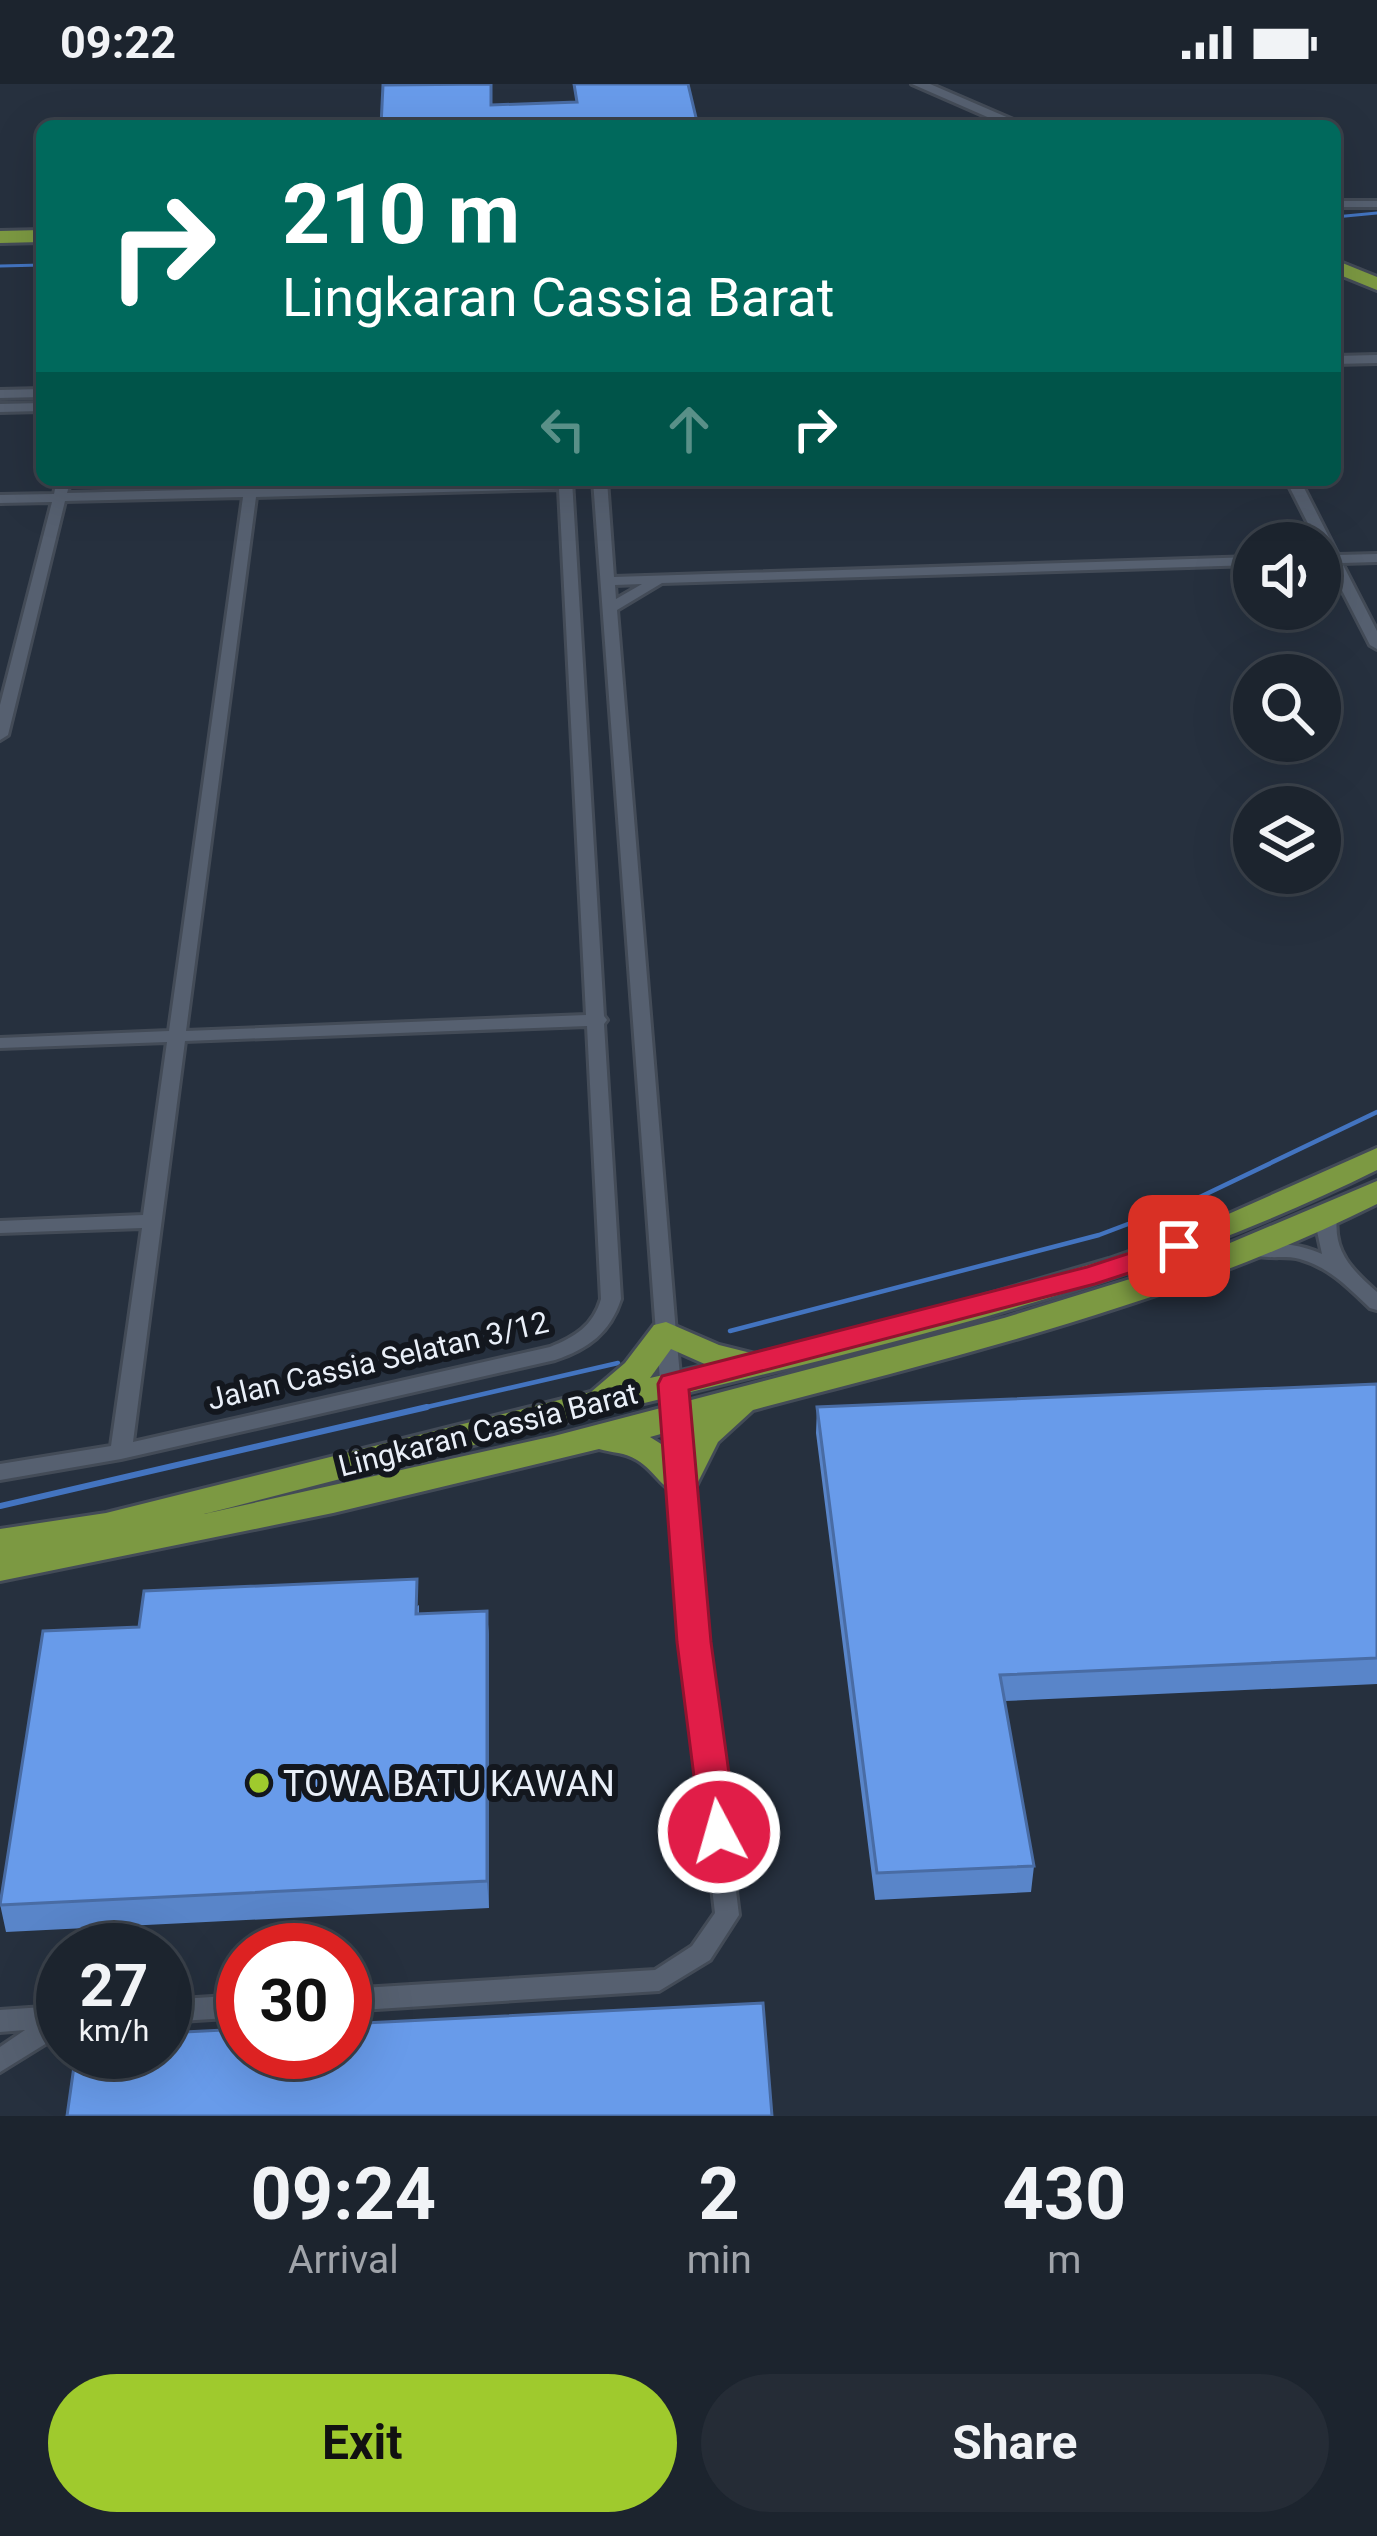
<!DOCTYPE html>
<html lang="en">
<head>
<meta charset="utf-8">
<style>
  :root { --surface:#1c242e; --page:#252c36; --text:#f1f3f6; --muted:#a0a4aa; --line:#3a414a; --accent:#9fca2d }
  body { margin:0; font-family:Roboto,sans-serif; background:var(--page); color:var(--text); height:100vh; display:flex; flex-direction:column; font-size:45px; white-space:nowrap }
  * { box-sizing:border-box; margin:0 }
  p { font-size:39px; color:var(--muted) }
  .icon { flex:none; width:66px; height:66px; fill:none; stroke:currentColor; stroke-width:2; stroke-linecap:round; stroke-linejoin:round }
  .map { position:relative; height:2032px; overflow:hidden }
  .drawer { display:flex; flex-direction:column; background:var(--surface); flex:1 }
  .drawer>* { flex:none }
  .hud { position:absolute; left:36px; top:36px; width:1305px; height:366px; border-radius:18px; box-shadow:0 12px 48px #0002,0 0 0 3px var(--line); background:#00695c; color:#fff; overflow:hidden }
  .buttons { position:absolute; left:1233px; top:438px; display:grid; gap:24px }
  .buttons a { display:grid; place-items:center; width:108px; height:108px; border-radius:50%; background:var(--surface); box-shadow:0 12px 48px #0002,0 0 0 3px var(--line); font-size:60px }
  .speed { position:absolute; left:36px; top:1839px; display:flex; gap:24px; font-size:60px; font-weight:700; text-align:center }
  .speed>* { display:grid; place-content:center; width:156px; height:156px; border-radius:50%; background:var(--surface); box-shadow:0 12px 48px #0002,0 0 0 3px var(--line); line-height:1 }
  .speed small { font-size:30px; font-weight:400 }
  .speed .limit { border:18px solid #d22; background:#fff; color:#111 }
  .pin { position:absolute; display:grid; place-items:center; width:102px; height:102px; color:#fff; margin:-51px; border-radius:24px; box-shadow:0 6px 18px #0006 }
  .me { position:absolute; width:132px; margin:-66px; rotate:354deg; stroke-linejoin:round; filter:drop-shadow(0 0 9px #0008) }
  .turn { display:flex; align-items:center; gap:42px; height:252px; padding:0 48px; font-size:54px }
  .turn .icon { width:156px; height:156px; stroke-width:2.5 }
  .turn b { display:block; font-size:84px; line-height:102px }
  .lanes { display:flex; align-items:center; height:114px; padding:0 48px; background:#0003; justify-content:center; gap:60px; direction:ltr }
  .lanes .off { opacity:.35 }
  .eta { display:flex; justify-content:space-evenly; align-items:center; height:204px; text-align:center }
  .eta b { font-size:72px; font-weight:700; line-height:84px }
  .button { display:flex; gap:24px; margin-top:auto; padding:24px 48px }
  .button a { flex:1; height:138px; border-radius:72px; background:var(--accent); color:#111; font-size:48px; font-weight:700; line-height:138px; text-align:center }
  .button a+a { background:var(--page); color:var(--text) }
  .status { display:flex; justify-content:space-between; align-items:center; height:84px; padding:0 60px; background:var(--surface); direction:ltr }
  .status svg { height:33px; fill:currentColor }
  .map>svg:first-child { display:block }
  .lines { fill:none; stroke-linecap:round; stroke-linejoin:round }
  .stream-far2 { stroke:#4374c0; stroke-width:3 }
  .stream-far1 { stroke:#4374c0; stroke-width:4.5 }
  .stream { stroke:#4374c0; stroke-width:6 }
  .minor-casing { stroke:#434b57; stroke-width:6 }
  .tertiary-casing { stroke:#434b57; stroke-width:6 }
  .primary-casing { stroke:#434b57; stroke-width:6 }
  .minor { fill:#566070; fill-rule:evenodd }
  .tertiary { fill:#566070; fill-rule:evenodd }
  .primary { fill:#7c9942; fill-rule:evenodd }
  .wall { fill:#5985c9 }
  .shaded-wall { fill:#496ca4 }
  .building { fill:#689bea; stroke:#496ca4; stroke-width:3 }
  .route { fill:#e11d48; stroke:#92132f; stroke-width:3 }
  .poi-dot { fill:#9fca2d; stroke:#13171e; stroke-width:4.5 }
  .labels { text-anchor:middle; stroke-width:12; stroke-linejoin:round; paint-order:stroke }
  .street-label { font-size:30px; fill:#e9eff8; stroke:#13171e }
  .near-poi-label { font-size:36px; fill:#e9eff8; stroke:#13171e; text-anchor:start }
</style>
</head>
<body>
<div class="status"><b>09:22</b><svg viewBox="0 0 49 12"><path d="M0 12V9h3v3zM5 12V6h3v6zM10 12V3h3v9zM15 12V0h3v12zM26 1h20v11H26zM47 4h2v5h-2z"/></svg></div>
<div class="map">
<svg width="1377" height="2032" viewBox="0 0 1377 2032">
  <rect width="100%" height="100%" fill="#26303e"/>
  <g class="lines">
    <g class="stream-far2">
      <polyline points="1335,133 1377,129"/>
      <polyline points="0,182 42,181"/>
    </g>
    <g class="stream-far1">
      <polyline points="730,1247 1099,1151 1202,1112 1377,1028"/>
      <polyline points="414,1326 618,1279"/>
    </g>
    <polyline class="stream" points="0,1422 427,1323"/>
    <defs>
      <g id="minor">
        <rect x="1335" y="117" width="42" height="6"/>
        <polygon points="1377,271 1377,279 1335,280 1335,272"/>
        <polygon points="42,305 42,313 0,314 0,306"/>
        <polygon points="42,319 42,327 0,328 0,320"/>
        <path d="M57,396h14l-4,13 505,-13 32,536 3,4 -3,4 17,275c-11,34 -33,50 -66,61l-434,99 -121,21v-16l111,-18 31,-218 -142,5v-12l143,-6 24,-173 -167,6v-10l169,-7 74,-534 -178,4 -57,234 -8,5v-35l52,-203 -52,1v-8l54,-1zM559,405l27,526 -400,16 70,-534zM587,942l14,273c-8,27 -26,38 -51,48l-417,95 52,-401z"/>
        <path d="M593,396h14l7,97 640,-20v8l-592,18 -45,27 59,723 29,309 34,273 -29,45 -51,31 -314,20v-22l310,-19 37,-24 23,-33 -32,-271 -27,-309zM642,500l-26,15 -1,-14z"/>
        <polygon points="1286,396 1300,396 1338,471 1377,470 1377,478 1342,479 1377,547 1377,565 1370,561 1328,479 1320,478 1320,472 1324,471"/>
        <path d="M1328,1127l9,6c-4,35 15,53 40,75v18l-7,-2c-21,-20 -41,-41 -70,-49 -18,-5 -40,3 -55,-9 18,-13 58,-5 77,4l-5,-23 2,-14z"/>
        <polygon points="243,1911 243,1933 165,1938 165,1916"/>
        <polygon points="58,1922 63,1924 63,1949 0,1988 0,1963 25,1946 0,1948 0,1926"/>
      </g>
      <polygon id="tertiary" points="912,0 930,0 1027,42 1008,42"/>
      <g id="primary">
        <polygon points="42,146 42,158 0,159 0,147"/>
        <polygon points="1335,176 1377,193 1377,206 1335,189"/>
        <path d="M1377,1064v22c-227,113 -470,170 -716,229 -153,36 -305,76 -457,115l350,-78 450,-118 181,-56 192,-81v23c-196,98 -413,150 -624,206l-35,32 -25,50c-28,8 -34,-19 -56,-32 -12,-8 -25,-7 -38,-11l-266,64 -333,68v-52l106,-16 485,-121 34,-29 29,-38 12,-3 53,23 36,9 186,-46 168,-49 88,-31zM671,1265l36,16 -57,13zM692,1342l-15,28 -27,-17 43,-12z"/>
      </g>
    </defs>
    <use href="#minor" class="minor-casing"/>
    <use href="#tertiary" class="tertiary-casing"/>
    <use href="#primary" class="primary-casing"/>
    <use href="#minor" class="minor"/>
    <use href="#tertiary" class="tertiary"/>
    <use href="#primary" class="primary"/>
  </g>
  <g class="wall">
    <polygon points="1377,1300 1377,1600 1005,1617 1034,1782 1031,1808 875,1816 816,1349 817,1323"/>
    <polygon points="419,1521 419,1530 487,1527 489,1554 489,1824 6,1848 0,1820"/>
  </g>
  <polygon class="shaded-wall" points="487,1527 489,1554 489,1824 487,1797"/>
  <g class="building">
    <polygon points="491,0 491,21 577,18 574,0 688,0 698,42 381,42 383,1"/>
    <polygon points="1377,1300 1377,1574 1000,1591 1034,1782 877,1789 817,1323"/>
    <polygon points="417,1495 416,1530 487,1527 487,1797 0,1821 43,1547 139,1543 144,1507"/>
    <polygon points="763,1919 772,2032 67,2032 76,1968 165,1968 165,1949 243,1945 243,1968 345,1968 345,1940"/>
  </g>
  <polygon class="route" points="1179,1153 1190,1155 1194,1162 1190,1169 1095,1200 689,1306 711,1558 737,1748 732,1758 719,1763 706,1758 701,1748 677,1558 658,1300 662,1292 1087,1183"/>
  <circle class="poi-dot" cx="259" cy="1699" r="12"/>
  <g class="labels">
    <g class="street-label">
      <text transform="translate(378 1277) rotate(-13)" y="10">Jalan Cassia Selatan 3/12</text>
      <text transform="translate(488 1346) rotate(-14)" y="10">Lingkaran Cassia Barat</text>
    </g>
    <g class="near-poi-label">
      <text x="283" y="1712">TOWA BATU KAWAN</text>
    </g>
  </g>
</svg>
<div class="buttons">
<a><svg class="icon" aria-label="sound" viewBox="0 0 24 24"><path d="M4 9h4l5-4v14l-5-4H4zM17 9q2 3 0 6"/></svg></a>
<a><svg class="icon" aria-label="search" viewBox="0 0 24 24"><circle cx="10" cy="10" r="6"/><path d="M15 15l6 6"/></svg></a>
<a><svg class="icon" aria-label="layers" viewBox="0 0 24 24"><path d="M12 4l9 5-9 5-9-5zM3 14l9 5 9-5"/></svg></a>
</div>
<div class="speed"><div>27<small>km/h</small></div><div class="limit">30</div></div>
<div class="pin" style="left:1179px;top:1162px;background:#d93025"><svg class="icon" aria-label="arrive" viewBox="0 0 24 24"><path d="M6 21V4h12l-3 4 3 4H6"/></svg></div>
<svg class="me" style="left:719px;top:1748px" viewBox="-20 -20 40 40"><circle r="17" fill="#e11d48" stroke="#fff" stroke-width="3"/><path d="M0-11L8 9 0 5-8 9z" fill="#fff"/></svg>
<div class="hud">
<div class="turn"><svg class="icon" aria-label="right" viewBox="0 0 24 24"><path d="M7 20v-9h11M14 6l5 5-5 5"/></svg><div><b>210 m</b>Lingkaran Cassia Barat</div></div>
<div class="lanes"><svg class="icon off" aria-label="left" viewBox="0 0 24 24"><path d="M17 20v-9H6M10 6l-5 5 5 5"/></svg><svg class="icon off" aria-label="ahead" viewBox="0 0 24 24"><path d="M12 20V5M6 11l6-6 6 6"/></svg><svg class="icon" aria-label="right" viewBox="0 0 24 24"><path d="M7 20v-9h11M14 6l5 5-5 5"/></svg></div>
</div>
</div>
<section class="drawer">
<div class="eta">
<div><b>09:24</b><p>Arrival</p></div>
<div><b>2</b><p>min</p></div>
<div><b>430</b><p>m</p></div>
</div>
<div class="button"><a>Exit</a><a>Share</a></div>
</section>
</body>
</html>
